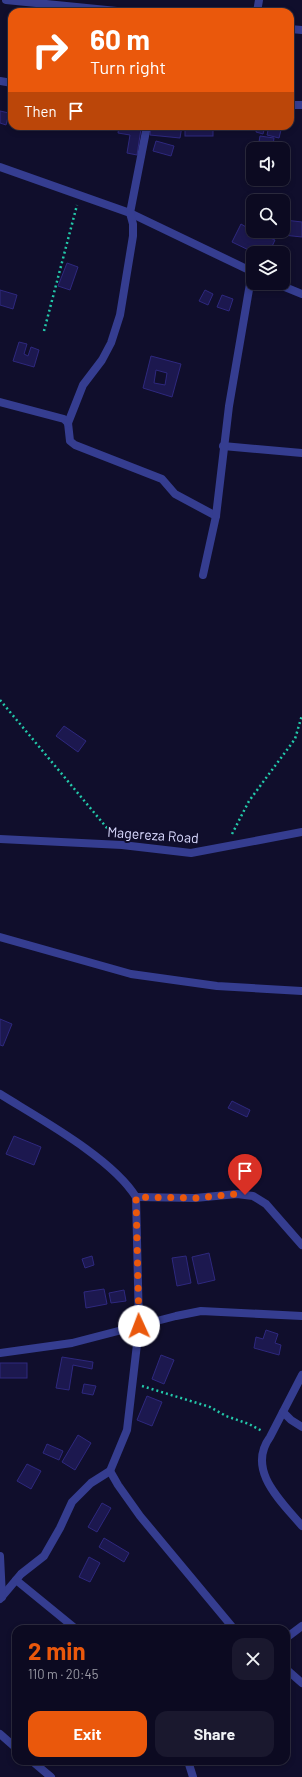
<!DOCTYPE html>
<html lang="en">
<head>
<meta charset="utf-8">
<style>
  :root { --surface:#0c0a21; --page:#1a182e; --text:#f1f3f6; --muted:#9a9aa5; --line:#2c2b3f; --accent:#ea580c }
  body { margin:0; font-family:Barlow,sans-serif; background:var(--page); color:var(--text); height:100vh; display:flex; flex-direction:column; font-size:15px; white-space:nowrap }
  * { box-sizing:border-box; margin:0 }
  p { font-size:13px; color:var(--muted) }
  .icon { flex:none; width:22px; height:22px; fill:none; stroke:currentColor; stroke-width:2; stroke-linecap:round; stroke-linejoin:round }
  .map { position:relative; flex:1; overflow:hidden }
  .panel { position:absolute; left:12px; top:1625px; width:278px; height:140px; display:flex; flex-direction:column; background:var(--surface); border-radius:12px; box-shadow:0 2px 6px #0003,0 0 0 1px var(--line) }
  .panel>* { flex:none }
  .guide { position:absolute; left:8px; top:8px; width:286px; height:122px; border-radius:12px; box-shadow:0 2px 6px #0003,0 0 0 1px var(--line); background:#ea580c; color:#fff; overflow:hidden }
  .buttons { position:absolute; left:246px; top:142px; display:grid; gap:8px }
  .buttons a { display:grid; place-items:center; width:44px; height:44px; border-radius:8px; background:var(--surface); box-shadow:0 2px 6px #0003,0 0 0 1px var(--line); font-size:20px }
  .pin { position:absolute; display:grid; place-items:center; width:34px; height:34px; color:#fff; margin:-41px -17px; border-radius:50% 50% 50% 0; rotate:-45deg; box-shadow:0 0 4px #0007 }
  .pin .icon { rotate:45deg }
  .me { position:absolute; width:44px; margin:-22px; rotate:358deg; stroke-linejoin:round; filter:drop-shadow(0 0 3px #0008) }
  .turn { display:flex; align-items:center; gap:14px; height:84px; padding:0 16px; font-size:18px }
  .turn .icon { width:52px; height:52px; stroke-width:2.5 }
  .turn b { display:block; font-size:28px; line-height:34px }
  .then { display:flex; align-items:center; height:38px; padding:0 16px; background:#0003; gap:8px; font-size:15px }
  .round { display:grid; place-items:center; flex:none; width:42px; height:42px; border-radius:12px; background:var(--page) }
  .headline { display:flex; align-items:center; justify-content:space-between; height:68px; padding:0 16px }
  h1 { font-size:24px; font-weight:700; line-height:30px; color:var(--accent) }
  .primary-button { display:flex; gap:8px; margin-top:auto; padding:8px 16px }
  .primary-button a { flex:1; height:46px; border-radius:12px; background:var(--accent); color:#fff; font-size:16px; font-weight:700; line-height:46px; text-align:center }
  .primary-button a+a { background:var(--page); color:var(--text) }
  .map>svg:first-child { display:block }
  .building { fill:#1c184f; stroke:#2e287e; fill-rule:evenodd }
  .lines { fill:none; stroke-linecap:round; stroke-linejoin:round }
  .path { stroke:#23c9aa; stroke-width:2.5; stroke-dasharray:2 3; stroke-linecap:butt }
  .minor { stroke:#353d90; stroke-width:8 }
  .tertiary { stroke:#353d90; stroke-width:8 }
  .route { stroke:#ea580c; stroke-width:7; stroke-dasharray:0 12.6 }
  .labels { text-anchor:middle; stroke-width:4; stroke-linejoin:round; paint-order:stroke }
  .street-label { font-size:14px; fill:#dadaff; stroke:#100e2c }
</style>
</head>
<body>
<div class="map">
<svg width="302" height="1777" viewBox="0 0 302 1777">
  <rect width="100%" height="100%" fill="#100e2c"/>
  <g class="building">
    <polygon points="0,111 9,113 6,125 0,123"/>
    <polygon points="119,126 141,129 137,155 127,153 130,135 118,133"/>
    <polygon points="151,126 182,126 180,138 150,135"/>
    <rect x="185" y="126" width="28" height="10"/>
    <polygon points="257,126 265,126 263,134 256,132"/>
    <polygon points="269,126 282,126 279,138 267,135"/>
    <polygon points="260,136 274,138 273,145 259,142"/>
    <polygon points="156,141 174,146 171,156 153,151"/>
    <polygon points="285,220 302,222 302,237 283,235"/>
    <polygon points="241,224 253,231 275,240 269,253 255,253 232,242"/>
    <polygon points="67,263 78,267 70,290 58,286"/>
    <polygon points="0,290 17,295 13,309 0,305"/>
    <polygon points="205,290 213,294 208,305 199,301"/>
    <polygon points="222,295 233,299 229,311 217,307"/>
    <polygon points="19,342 27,344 24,354 28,356 31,347 39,350 34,367 13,361"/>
    <path d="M151,356l30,8 -9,33 -29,-9zM156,370l11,3 -2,12 -11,-2z"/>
    <polygon points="64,726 86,741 78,752 56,736"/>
    <polygon points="0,1019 12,1024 3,1046 0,1045"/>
    <polygon points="232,1101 250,1110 247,1117 228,1108"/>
    <polygon points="14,1136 41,1147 34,1165 6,1154"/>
    <polygon points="209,1253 215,1280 198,1284 192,1257"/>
    <polygon points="92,1256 94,1265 85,1268 82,1259"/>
    <polygon points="186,1256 191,1283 177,1286 172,1258"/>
    <polygon points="104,1289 107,1304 86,1308 84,1292"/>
    <polygon points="124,1290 126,1301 111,1303 109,1293"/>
    <polygon points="266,1330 278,1334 275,1343 281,1345 279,1355 254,1348 256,1337 263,1339"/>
    <polygon points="161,1355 174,1360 164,1384 152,1379"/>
    <polygon points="62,1357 93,1362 92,1369 73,1365 69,1390 56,1388"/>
    <rect x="0" y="1363" width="27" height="15"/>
    <polygon points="84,1384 96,1386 93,1395 82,1393"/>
    <polygon points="147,1396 162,1402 152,1426 137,1420"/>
    <polygon points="78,1435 91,1443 75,1470 62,1462"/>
    <polygon points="47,1444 63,1451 59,1460 43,1453"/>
    <polygon points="27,1464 41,1471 31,1489 17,1481"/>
    <polygon points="102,1503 111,1508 97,1532 88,1527"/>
    <polygon points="104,1538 129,1553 124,1562 99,1547"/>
    <polygon points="89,1557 100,1563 90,1582 79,1577"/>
  </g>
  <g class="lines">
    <g class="path">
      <polyline points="44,331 77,205"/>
      <polyline points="0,700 112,834"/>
      <polyline points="232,834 249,801 295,739 302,715"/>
      <polyline points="142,1386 210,1407 226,1416 249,1424 262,1431"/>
    </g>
    <g class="minor">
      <polyline points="6,0 127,12"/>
      <polyline points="257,12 259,0"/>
      <polyline points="290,29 302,30"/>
      <polyline points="0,81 12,83"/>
      <polyline points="290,105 302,105"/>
      <polyline points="0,167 130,213 253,272"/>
      <polyline points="275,283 302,294"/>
      <polyline points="0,402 64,419 68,423 70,441 75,445 162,479 175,494 216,516"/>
      <polyline points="68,423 83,385 102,360 111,343 120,315 133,236 133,224 130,213 147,126"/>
      <polyline points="223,446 302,453"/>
      <polyline points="203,575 216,516 229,406 252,272"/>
      <polyline points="0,937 131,974 217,986 302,991"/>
      <path d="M0,1094c40,25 112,64 136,103l3,130 -12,103 -17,41 -19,12 -19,19 -12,26 -16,28 -23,18 -21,25"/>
      <polyline points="136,1197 195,1198 237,1194 253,1196 266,1204 302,1245"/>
      <polyline points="0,1353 72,1343 176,1316 201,1311 302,1316"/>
      <path d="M302,1375l-32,62c-24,33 11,64 32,89"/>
      <polyline points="283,1412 291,1420 302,1427"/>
      <polyline points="110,1471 118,1485 140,1516 234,1629"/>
      <polyline points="0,1556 2,1597"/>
      <polyline points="16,1580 76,1629"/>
      <polyline points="286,1638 302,1626"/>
      <polyline points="286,1669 302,1683"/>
      <polyline points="0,1734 16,1748"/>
      <polyline points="32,1761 51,1777"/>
      <polyline points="188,1761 193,1777"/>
    </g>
    <polyline class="tertiary" points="0,839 122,845 191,853 302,832"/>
  </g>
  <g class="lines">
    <polyline class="route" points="139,1326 136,1197 195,1198 237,1194 245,1195"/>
  </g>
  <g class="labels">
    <g class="street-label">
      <text transform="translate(153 835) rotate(4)" y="5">Magereza Road</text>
    </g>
  </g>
</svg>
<div class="buttons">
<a><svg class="icon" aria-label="sound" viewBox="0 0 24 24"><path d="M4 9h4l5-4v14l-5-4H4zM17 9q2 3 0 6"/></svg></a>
<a><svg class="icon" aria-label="search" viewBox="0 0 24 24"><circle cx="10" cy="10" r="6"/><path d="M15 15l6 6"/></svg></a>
<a><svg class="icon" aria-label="layers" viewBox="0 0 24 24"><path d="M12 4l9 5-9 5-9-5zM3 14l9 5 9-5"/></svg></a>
</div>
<div class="pin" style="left:245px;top:1195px;background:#d93025"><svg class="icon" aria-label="arrive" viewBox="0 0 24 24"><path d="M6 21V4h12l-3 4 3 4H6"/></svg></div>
<svg class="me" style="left:139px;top:1326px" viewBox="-20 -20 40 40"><circle r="19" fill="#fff"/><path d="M0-13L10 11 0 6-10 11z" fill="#ea580c"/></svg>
<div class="guide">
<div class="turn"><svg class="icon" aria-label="right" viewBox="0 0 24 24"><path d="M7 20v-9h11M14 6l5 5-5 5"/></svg><div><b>60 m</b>Turn right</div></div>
<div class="then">Then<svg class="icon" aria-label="arrive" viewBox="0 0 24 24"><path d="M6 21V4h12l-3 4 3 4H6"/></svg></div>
</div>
<section class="panel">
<div class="headline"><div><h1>2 min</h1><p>110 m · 20:45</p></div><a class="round"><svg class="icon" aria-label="close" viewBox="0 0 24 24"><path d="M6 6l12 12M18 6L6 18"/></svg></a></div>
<div class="primary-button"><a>Exit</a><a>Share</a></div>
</section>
</div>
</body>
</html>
